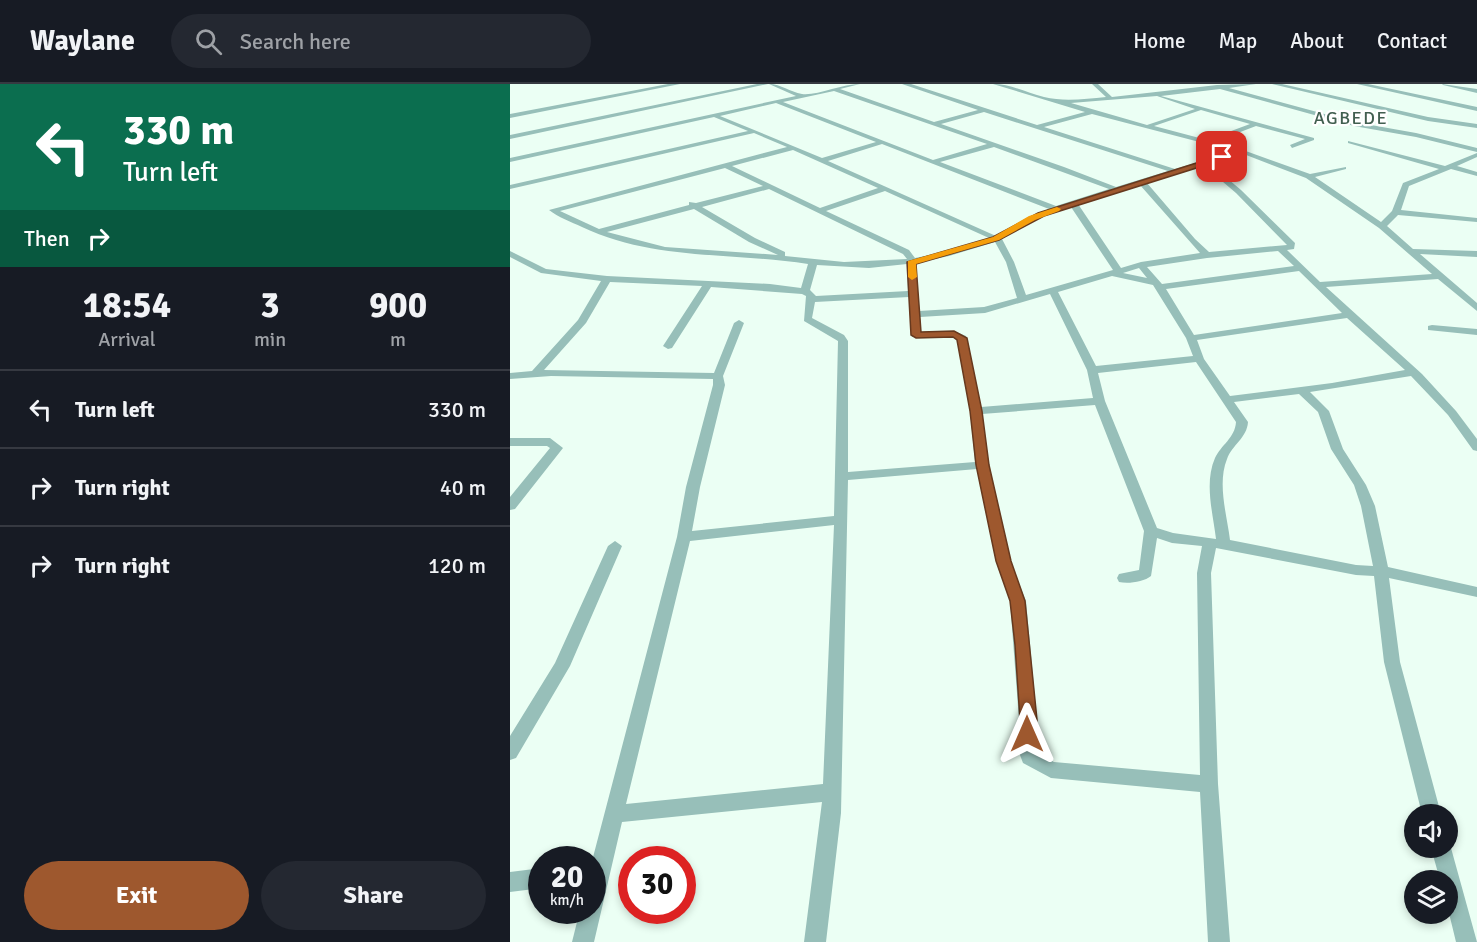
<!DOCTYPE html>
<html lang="en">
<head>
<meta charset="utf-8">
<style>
  :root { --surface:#171b24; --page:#242831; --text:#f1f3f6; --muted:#9ea1a6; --line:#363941; --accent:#9e582e }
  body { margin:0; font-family:Signika,sans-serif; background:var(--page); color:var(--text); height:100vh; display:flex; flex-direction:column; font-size:22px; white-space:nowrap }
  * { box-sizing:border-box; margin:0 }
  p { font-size:20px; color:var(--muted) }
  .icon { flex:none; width:33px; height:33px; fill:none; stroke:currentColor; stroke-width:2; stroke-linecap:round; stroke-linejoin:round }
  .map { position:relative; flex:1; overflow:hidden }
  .details { display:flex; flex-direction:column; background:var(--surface); width:510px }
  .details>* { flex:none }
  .top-card { background:#0b6e4f; color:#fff; overflow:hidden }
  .controls { position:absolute; left:894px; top:720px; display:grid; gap:12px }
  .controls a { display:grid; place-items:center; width:54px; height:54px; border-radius:50%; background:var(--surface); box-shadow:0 3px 9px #0003; font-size:30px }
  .speed { position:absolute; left:18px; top:762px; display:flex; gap:12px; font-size:30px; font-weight:700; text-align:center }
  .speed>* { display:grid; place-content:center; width:78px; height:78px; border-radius:50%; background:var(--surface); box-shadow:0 3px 9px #0003; line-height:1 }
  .speed small { font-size:15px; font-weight:400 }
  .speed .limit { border:9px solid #d22; background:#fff; color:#111 }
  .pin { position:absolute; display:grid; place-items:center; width:51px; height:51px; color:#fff; margin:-26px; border-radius:12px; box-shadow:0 3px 9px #0006 }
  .me { position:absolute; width:66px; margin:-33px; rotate:0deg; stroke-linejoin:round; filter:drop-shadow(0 0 4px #0008) }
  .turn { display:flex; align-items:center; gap:21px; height:126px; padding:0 24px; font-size:27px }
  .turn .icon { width:78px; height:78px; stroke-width:2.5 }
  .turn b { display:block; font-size:42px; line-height:51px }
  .then { display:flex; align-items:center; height:57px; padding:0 24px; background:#0003; gap:12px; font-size:22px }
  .eta { display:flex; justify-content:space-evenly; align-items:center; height:102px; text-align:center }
  .eta b { font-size:36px; font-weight:800; line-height:42px }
  .action { display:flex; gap:12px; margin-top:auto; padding:12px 24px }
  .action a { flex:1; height:69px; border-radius:36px; background:var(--accent); color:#fff; font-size:24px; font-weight:800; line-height:69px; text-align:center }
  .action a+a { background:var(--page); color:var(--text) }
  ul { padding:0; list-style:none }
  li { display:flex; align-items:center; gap:18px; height:78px; padding:0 24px; border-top:2px solid var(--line) }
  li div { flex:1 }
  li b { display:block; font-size:22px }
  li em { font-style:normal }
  header { display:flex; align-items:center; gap:36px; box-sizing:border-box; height:84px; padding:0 30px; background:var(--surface); border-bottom:2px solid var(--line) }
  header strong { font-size:28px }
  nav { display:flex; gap:33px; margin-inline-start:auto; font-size:21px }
  .search { width:420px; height:54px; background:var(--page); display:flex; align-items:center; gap:15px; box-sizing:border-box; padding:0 21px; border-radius:33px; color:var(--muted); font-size:22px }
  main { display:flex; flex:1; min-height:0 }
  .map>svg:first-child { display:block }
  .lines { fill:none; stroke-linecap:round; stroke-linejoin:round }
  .minor { fill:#97bfb9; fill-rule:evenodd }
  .route { fill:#9e582e; stroke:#67391e; stroke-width:1.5 }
  .slow { fill:#f59e0b }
  .labels { text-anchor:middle; stroke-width:4.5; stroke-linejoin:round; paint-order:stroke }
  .far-quarter-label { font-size:18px; letter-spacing:1.5px; fill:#415f50; stroke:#fff }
</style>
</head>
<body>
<header>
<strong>Waylane</strong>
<div class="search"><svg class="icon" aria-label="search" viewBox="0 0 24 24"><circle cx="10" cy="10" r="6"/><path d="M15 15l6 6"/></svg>Search here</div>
<nav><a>Home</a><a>Map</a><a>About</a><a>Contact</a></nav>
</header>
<main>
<section class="details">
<div class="top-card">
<div class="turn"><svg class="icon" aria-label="left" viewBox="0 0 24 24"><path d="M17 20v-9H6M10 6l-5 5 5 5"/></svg><div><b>330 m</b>Turn left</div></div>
<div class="then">Then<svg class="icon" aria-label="right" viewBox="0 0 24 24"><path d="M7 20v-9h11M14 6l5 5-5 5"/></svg></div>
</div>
<div class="eta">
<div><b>18:54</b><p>Arrival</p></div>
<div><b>3</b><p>min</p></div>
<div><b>900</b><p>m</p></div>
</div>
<ul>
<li><svg class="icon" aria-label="left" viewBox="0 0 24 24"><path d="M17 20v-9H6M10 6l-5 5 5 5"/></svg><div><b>Turn left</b></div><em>330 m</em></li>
<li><svg class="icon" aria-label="right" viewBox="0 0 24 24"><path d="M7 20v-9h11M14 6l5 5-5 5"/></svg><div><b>Turn right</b></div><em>40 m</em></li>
<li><svg class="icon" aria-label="right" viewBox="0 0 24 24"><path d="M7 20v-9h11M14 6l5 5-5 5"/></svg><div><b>Turn right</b></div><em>120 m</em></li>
</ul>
<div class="action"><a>Exit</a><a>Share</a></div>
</section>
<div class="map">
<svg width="967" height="858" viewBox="0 0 967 858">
  <rect width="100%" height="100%" fill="#ebfff4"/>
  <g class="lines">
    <g class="minor">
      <polygon points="158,0 170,0 0,34 0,30"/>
      <polygon points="247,0 258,0 0,55 0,51"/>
      <path d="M259,0c12,0 21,8 33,10 14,2 40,-10 58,-10l-20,5 94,33 44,-12 -76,-26h9l126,41 48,-13 -92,-28c18,0 34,9 51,13 20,5 41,2 62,0l-14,-13h6l14,13 105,-12 39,-1 -27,4 125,34 62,11 61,15v4l-61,-15 -62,-11 -134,-37 -59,7 153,42v2l-22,8 -2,-3 15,-6 -49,-13 -42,16 29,8 67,24 36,-7v2l-31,8 66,45 11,-11 11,-28 36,-14 -91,-26v-2l97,25 32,-13v4l-20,9 20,6v4l-26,-7 -42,17 -8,24 76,8v4l-79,-7 -11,11 26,23 64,2v6l-57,-3 57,49v8l-39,-32 -112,8 96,87 34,37 21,28v12l-4,-1 -25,-35 -37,-39 -101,16 19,19 14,38 23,36 9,21 13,61 89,20v10l-88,-19 11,84 41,152h-19l-38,-152 -10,-86 -18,-1 -140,-27 -5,25 7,211 12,158h-22l-8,-150 -149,-14 -28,-15 -6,-16 2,-27 -9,-119 -14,-40 -19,-92 -129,11 -7,333 -15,129h-22l18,-140 -200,20 -28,120h-22l8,-32h12v-49l85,-324 9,-50 27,-102v-6l-162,-3 -41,3v-6l22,-2 46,-51 23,-39 -60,-8 -31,-16v-6l36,18 17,2 44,5 163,8 31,4 7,-24c-77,-12 -154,-3 -226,-37 -11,-5 -24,-10 -33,-17l238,-63 -33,-14 -244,56v-4l238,-54 -34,-14 -204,45v-4l286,-62zM324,7l153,53 -54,16 -150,-58zM647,12l38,13 -48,16 -76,-22zM266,19l100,39 -54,16 -102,-42zM691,26l49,14 -43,16 -53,-14zM474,28l184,59 -52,16 -52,-20 -123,-43zM582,30l142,37 -59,18 -131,-42zM372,60l167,65 -21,8 -32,19 -168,-75zM484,63l115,42 -53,17 -116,-44zM283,66l85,38 -58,20 -88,-42zM731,69l65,25 73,50 53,46 -112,8 -33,-32 7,-1 1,-6 -54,-53 -32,-27zM693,81l33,28 51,52 -78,7 -14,-13 -48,-56zM215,84l38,18 -67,17 -7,-1v3l-90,24 -39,-18zM630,101l60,68 -59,9 -20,6 -43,-64zM259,105l134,65 4,5 -63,3 -59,-6v-4l-30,-14 -53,-31zM375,107l104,47 -44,14 -30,6 -6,-8 -83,-39zM561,123l42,63 -87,25 -12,-33 -12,-23 38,-22zM184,125l55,33 29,13 -113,-8 -58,-15zM485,158l11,20 11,36 -33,9 -65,4 -3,-48 33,-7zM768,167l16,15 -132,18 -15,-17 60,-9zM397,180l1,27 -92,5 -6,-6 7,-25 52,3zM629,184l8,10 -24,-5zM789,187l43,42 -148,22 -28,-46zM602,192l41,9 33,53 7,18 -97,10 -38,-74zM100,198l92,4 -39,60 5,3 4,-1 39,-61 91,7 4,2 -2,25 34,20 -4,175 -142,15 8,-44 25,-102 -2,-9 21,-53 -5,-3 -5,3 -20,50 -170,-3 42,-47zM540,210l37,76 6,28 -112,9 -15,-71 -12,-5 -33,1 -1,-15 65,-4zM399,213l3,40h40l5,3 13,71 5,51 -127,10v-131l-4,-6 -32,-17 3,-16zM837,234l58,52 -73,13 -102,13 -26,-37 -7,-19zM686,278l40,60c-1,16 -15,23 -21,36 -11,25 -2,55 1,81l-43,-6 -16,-5 -52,-127 -7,-28zM789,310l19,18 13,37 23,36 7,21 12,60 -17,-1 -126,-25c-3,-25 -13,-56 -3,-81 5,-14 20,-21 21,-37l-14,-20zM585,321l49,126 -5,39 -20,4 -2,4 2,4c9,2 25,0 32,-6l6,-38 15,5 30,3 -5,27 3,202 -146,-13 -18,-10 1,-32 -11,-119 -16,-40 -22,-96 -6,-51zM324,441l-11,259 -197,20 64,-263z"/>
      <polygon points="762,0 772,0 918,33 967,40 967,44 918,37"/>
      <polygon points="847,0 858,0 967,23 967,27"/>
      <polygon points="932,0 967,5 967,9 933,1"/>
      <polygon points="922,241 967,245 967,251 918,246 918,242"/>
      <polygon points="0,354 40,354 53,364 5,425 0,426 0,413 40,364 37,362 0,362"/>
      <polygon points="105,457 112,462 60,582 6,674 0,676 0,652 45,579 98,462"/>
      <polygon points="938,757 941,764 967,858 946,858 938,825 938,796 930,796 921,764 938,764"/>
      <polygon points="32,784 32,804 0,808 0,788"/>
    </g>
  </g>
  <polygon class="route" points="712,71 715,75 534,132 489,156 406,180 411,248 444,247 457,254 472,327 479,381 501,477 515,517 527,636 523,655 517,657 511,655 508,650 510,636 505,561 500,517 486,477 466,381 460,327 447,256 443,253 406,254 401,251 397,178 483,153 528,129"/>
  <polygon class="slow" points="547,123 551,125 549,127 525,136 489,156 406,180 407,193 402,196 398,193 398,177 483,153 519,132"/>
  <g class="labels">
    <g class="far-quarter-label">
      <text x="841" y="40">AGBEDE</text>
    </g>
  </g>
</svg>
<div class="controls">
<a><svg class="icon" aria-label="sound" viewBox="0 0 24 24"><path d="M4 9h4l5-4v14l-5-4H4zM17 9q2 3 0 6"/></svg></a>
<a><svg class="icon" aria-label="layers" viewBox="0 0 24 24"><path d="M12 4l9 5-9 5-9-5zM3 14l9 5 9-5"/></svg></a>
</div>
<div class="speed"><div>20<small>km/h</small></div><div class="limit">30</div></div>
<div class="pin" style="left:712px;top:73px;background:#d93025"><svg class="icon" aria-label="arrive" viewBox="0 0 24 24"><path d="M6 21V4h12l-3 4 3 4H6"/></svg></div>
<svg class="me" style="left:517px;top:650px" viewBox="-20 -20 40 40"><path d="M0-17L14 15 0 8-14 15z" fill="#9e582e" stroke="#fff" stroke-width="4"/></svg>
</div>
</main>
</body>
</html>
